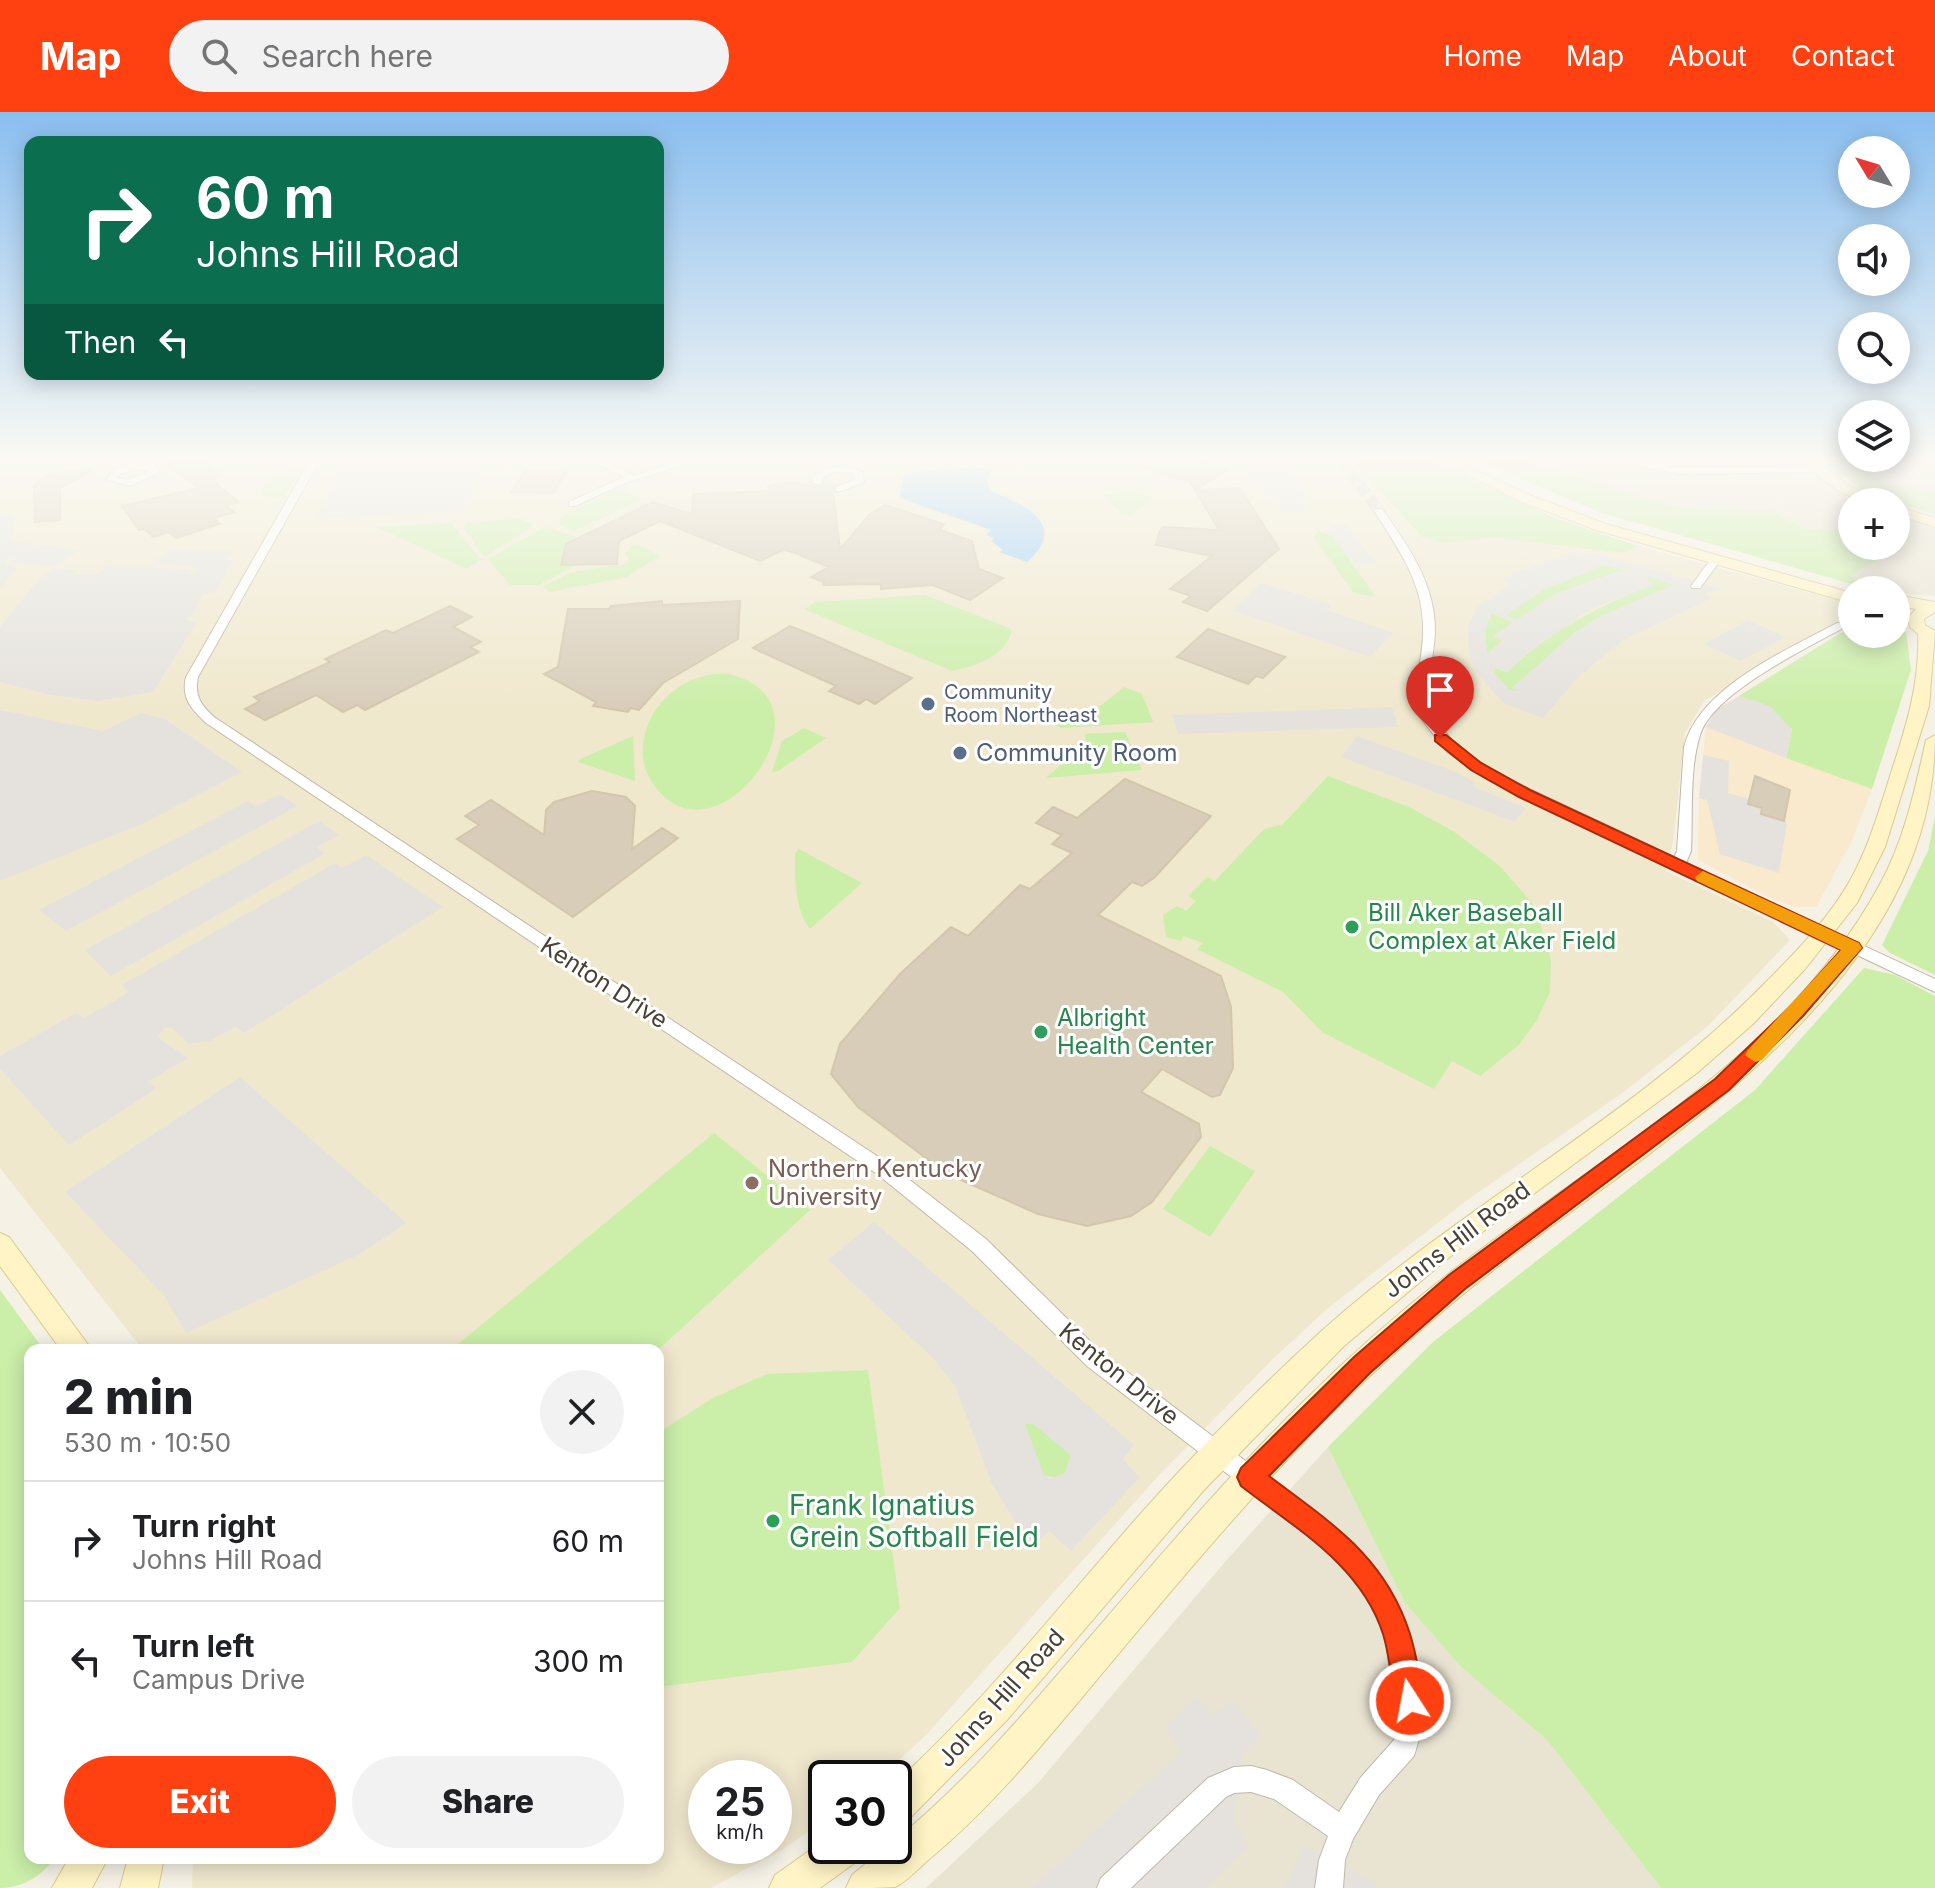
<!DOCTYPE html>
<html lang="en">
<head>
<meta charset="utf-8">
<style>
  :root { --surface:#fff; --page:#f2f2f2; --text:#202124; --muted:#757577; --line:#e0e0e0; --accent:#ff4112 }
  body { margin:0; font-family:Inter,sans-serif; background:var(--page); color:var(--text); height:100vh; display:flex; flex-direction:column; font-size:30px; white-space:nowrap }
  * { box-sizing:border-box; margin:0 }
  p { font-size:26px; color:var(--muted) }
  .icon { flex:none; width:44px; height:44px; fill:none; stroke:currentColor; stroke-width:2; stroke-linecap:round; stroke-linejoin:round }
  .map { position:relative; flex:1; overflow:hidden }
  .details { position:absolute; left:24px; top:1232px; width:640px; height:520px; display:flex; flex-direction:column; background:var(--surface); border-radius:16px; box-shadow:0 4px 20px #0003 }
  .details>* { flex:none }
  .guide { position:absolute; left:24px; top:24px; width:640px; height:244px; border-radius:16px; box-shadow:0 4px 20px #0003; background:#0b6e4f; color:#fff; overflow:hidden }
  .needle { width:52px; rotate:308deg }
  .controls { position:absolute; left:1838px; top:24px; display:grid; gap:16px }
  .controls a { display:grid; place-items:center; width:72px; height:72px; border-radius:50%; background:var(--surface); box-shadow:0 4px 20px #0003; font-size:40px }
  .speed { position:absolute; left:688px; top:1648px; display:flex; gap:16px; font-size:40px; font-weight:700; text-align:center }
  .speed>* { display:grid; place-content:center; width:104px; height:104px; border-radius:50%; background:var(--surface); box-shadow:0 4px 20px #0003; line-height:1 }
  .speed small { font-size:20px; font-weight:400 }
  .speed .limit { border:4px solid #111; border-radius:12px; background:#fff; color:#111 }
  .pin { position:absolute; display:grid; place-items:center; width:68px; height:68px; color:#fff; margin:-82px -34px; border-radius:50% 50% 50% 0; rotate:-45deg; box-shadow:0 0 8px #0007 }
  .pin .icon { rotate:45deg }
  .me { position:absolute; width:88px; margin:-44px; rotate:349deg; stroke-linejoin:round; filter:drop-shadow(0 0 6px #0008) }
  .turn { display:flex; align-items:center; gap:28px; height:168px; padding:0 40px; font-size:36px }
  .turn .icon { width:104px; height:104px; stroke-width:2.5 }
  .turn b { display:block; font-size:56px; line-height:68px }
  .then { display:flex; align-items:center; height:76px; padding:0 40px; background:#0003; gap:16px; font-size:30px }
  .round { display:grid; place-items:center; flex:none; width:84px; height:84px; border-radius:42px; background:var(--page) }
  .summary { display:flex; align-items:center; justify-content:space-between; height:136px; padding:0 40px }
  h1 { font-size:48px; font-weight:800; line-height:60px }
  .primary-button { display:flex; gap:16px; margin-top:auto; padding:16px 40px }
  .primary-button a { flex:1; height:92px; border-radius:48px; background:var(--accent); color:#fff; font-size:32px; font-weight:800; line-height:92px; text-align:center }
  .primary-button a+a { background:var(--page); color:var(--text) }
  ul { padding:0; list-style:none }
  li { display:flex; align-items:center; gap:24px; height:120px; padding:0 40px; border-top:2px solid var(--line) }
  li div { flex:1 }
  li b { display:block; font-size:30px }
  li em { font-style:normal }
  header { display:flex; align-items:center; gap:48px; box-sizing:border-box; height:112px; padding:0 40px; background:var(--accent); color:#fff }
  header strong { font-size:38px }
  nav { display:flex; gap:44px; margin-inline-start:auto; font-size:28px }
  .search { width:560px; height:72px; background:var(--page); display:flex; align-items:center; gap:20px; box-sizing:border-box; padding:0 28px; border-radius:44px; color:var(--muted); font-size:30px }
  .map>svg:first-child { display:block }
  .residential { fill:#e9e3d2 }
  .commercial { fill:#f9e9cd }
  .education { fill:#f0e8cd; fill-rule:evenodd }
  .green { fill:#cbeea9 }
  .parking { fill:#e5e2de; fill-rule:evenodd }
  .water { fill:#9acdf9 }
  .building { fill:#d8cdb9; stroke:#d3c6ab; stroke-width:2 }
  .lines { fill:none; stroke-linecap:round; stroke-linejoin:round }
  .street-tunnel { stroke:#d2cec2; stroke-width:11; stroke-dasharray:11 5; stroke-linecap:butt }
  .street-casing { stroke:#c1b9a6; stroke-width:2 }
  .secondary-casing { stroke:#daca8f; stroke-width:2 }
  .street { fill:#fff; fill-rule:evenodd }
  .secondary { fill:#fff4c5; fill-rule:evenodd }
  .route { fill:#ff4112; stroke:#a62a0c; stroke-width:2 }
  .slow { fill:#f59e0b }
  .service-dot { fill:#5c6f8a; stroke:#fff; stroke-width:3 }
  .leisure-dot { fill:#2e9e5b; stroke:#fff; stroke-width:3 }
  .education-dot { fill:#8d6e63; stroke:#fff; stroke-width:3 }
  .labels { text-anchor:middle; stroke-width:6; stroke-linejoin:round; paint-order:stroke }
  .far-service-label { font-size:20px; fill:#4e5e75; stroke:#fff; text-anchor:start }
  .service-label { font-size:24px; fill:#4e5e75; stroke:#fff; text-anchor:start }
  .leisure-label { font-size:24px; fill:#27864d; stroke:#fff; text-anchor:start }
  .street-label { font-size:24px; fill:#484134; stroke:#fff }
  .education-label { font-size:24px; fill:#785e54; stroke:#fff; text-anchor:start }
  .near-leisure-label { font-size:28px; fill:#27864d; stroke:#fff; text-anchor:start }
</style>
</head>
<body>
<header>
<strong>Map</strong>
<div class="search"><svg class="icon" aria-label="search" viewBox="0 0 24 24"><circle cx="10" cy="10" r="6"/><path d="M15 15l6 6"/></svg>Search here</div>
<nav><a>Home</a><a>Map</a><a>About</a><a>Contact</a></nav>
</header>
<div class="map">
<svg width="1935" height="1776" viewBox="0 0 1935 1776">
  <rect width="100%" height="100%" fill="#f5f1e5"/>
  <g class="residential">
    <polygon points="1524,348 1801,348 1830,372 1863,390 1852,390 1852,418 1805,418 1774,399 1702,398 1662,392"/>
    <polygon points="1844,348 1935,348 1935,379 1891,374"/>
    <polygon points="1896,402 1935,415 1935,484 1896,481 1850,464 1894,439 1889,434 1896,434"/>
    <polygon points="1328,1335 1405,1491 1461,1555 1547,1628 1661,1776 926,1776 1038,1671 1224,1451"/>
  </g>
  <polygon class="commercial" points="1706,615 1872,677 1850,733 1816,795 1795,795 1766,784 1698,748 1699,686"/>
  <path class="education" d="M0,348h1352l70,77 21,6 54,-5 127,15 14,-7 214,58v22l-15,-5 -133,80 -19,32 -12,109 -7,29 107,51 17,18 -82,86 -87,68 -151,104 -142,110 -52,48 -116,118 -234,261 -46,43h-54v41l-44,31 -71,38h-519l1,-30h465v-508h-515l-143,-182zM706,1666h68v68h-68z"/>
  <g class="green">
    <polygon points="1352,348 1429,348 1555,406 1638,434 1624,441 1497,426 1443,431 1422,425"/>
    <polygon points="1477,348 1524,348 1662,392 1702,398 1774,399 1805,418 1852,418 1852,434 1889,434 1895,438 1850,464 1874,475 1848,471 1599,400"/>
    <polygon points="1820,348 1844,348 1891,374 1935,379 1935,403 1867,380"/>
    <polygon points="301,356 284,386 264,384 262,377 270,366"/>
    <polygon points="617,377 643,387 574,419 560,413 559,409 564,403"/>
    <polygon points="1132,379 1153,386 1131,404 1122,402 1104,383"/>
    <polygon points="521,407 532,412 530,416 485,445 464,417 467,410"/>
    <polygon points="451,411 481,448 467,457 376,415"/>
    <polygon points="545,415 584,427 561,453 574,452 573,455 539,473 510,473 488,447"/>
    <polygon points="1319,419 1333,424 1376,485 1354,481 1313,425"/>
    <polygon points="637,432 660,444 627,465 549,480 543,475 571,460 626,452 629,448 625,442 632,433"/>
    <polygon points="1591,450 1626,458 1630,462 1557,481 1517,508 1505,503 1546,476 1600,455"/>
    <path d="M1650,465l34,11 -83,28 -24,15 -65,57 10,4 -13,-2 -15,-17 1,-5 12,4c44,-42 92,-66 148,-88l-9,-4z"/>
    <path d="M925,483l84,33 3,3c-9,27 -34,34 -60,40l-148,-62 12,-7z"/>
    <polygon points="1492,501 1513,511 1494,524 1503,528 1487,542 1485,518"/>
    <polygon points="1852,514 1852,522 1906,520 1911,558 1872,677 1786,646 1792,617 1739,584"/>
    <path d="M728,562c116,25 -12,199 -74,111 -13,-17 -14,-38 -7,-58 12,-33 46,-56 81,-53z"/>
    <polygon points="1124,575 1142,582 1153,610 1061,616 1053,612 1055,608 1084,607"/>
    <polygon points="804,616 826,626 778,659 772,660 782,629"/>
    <polygon points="1125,620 1142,658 1046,666 1086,631 1085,622"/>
    <polygon points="633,624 635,669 578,650 582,646"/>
    <polygon points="1328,664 1409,695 1453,719 1500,754 1536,796 1551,848 1550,880 1537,908 1519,933 1480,964 1452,949 1434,977 1322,920 1283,880 1197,837 1203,831 1183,824 1182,829 1166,825 1163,803 1177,794 1186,799 1196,789 1188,784 1207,765 1215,769 1264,717 1283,712"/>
    <polygon points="1935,704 1935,863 1890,841 1882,833 1928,739"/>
    <path d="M799,737l63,34 -52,46c-16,-21 -15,-52 -15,-76z"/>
    <polygon points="1864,856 1895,863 1935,884 1935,1776 1661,1776 1547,1628 1461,1555 1405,1491 1328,1335 1433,1230 1755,978"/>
    <polygon points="714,1021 810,1098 658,1238 451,1238"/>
    <polygon points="1210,1034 1255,1059 1210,1125 1163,1097"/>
    <path d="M0,1178l44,60h-14v508h25c-14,18 -32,30 -55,30z"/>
    <polygon points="868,1258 900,1496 852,1550 658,1575 658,1321 713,1286 767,1262"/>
    <polygon points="1033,1311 1071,1343 1065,1361 1057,1366 1044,1363 1026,1319 1025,1312"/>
  </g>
  <g class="parking">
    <polygon points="394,348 484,348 465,399 315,407 345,351"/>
    <polygon points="1245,348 1279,348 1309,387 1300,389 1310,398 1284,400"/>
    <polygon points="1872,348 1901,348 1935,373 1907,374"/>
    <polygon points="0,401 14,404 12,429 79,438 54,455 12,450 16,445 7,447 5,454 19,454 0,476"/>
    <polygon points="1346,412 1375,450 1354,452 1333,424 1325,419 1334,413"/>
    <polygon points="170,438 234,439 225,448 234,448 215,480 203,482 192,503 186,508 197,510 153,580 97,589 51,583 0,570 0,515 42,464 54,456 76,458 71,463 98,462 105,454 193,457 188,462 195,462 196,455 153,451"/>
    <path d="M1571,440l29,3 123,34 -19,4 8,5 -89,42 -46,38 -34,40 -40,-15 -27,-31 -7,-17 -1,-29 9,-19 33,-22 -7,-7zM1593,450l33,8 4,3 -9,-3 -64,23 -40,27 -11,-5 40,-27 55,-21zM1650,465l34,11 -11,-3 -72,31 -24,15 -65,57 9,5 -12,-4 -15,-16 1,-5 12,4 20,-19 64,-44 65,-25 -9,-4zM1492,501l21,9 -20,14 10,5 -16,13 -2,-24z"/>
    <polygon points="1262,471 1332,493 1327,498 1394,521 1369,545 1232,498"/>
    <polygon points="1748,508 1785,525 1741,549 1704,532"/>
    <polygon points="1739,584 1770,594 1792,617 1786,646 1706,615 1716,598"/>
    <polygon points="1392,595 1398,615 1178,622 1172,603"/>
    <polygon points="0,598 103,619 141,601 165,607 242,660 144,711 0,769"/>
    <polygon points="1357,624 1456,660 1473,669 1476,676 1526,696 1515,710 1341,645"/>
    <polygon points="1703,643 1729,649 1728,681 1749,687 1748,692 1762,696 1762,702 1787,710 1779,761 1720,742 1707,688 1699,686"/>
    <polygon points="280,682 298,694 66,819 39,798 248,689 256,694"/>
    <polygon points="319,709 339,723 317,735 324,742 111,864 85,838"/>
    <polygon points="366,743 443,795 244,921 235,915 210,929 189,932 171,915 164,916 157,925 188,946 149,969 156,977 69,1033 0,957 0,944 76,901 84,906 128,881 122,873 335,751 342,756"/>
    <polygon points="240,965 407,1111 360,1142 186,1221 163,1182 65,1080"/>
    <path d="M874,1110l260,223 -11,14 17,18 -69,74 -22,-20 -14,14 -19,-22 -24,-39 -37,-98 -21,-27 -106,-99zM1025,1312h8l38,31 -6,18 -15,6 -6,-4z"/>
    <polygon points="1197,1585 1214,1604 1232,1588 1261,1624 1244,1640 1233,1708 1249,1733 1206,1776 1033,1776 1182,1640 1166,1615"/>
    <polygon points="1304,1734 1378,1772 1377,1776 1285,1776"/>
  </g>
  <path class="water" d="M973,355l19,3 -5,10 3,11c34,13 80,34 37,71l-28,-10 4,-2 -12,-9 4,-3 -9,-3 5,-5 -91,-32 3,-21 15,-5z"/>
  <g class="building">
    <polygon points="161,348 205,350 221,364 211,367 238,390 227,394 234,400 214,406 220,412 176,426 169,420 153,425 145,417 139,418 122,394 199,376"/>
    <polygon points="1133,348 1196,348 1227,357 1196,378 1240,376 1279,437 1207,499 1183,490 1191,484 1170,477 1212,444 1156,433 1159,421 1163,415 1219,418 1190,370 1132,352"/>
    <polygon points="91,356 92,359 60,376 60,408 35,410 34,374 46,364"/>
    <polygon points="526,358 567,358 554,381 511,380"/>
    <polygon points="792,370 820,376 824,371 832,370 840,437 871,401 885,393 944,412 940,418 972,429 979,457 1003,466 970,488 933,473 881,477 881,472 823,473 824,470 811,465 829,455 793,440 783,438 760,449 660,409 619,429 617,452 561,453 566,432 653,390 692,402 693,382 769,379 768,374"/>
    <polygon points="662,489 662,493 740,489 738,527 663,571 639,598 631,596 628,600 593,594 596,590 544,562 558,555 568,497 609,497 611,494"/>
    <polygon points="450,494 472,505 453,515 481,530 470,535 479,540 365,598 357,593 343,600 316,583 265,608 245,597 260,589 254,585 330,550 325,547 386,518 393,521"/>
    <polygon points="790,514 810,522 912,566 875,592 866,587 859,592 829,579 836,574 753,536"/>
    <polygon points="1208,517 1285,545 1263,566 1256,564 1248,572 1177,545"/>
    <polygon points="1755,664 1790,678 1784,709 1761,702 1762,696 1748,692"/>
    <polygon points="1125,667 1211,704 1154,766 1142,774 1132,770 1098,803 1221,864 1231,895 1233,956 1220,983 1212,985 1162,957 1141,980 1199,1012 1201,1025 1152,1090 1131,1104 1087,1114 1038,1102 947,1062 858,995 831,962 840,932 900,862 951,815 968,824 1020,773 1030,777 1072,741 1052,732 1062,723 1036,711 1053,695 1077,706"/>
    <polygon points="592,679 626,685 635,694 632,737 662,716 678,726 573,805 457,727 479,713 465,704 491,688 544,723 546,698 554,690"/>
  </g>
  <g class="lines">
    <g class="street-tunnel">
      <polyline points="1340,348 1379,399"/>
      <polyline points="818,371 839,377"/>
    </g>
    <defs>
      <g id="street">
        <path d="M310,348h35l-28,5 -119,212c-4,19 3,28 16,40l675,447 97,75 115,113 253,191 34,44 21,48 15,87 -10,34 -35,39 -26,44 -8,21 -2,28h-28l4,-28 9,-24 -54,-37 -23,-7 -17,1 -8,4 -95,91h-34l4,-10 107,-100 26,-11 17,-1 16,4 26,10 46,32 22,-35 33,-37 4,-18 -13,-87 -13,-32 -34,-44 -251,-193 -115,-115 -95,-77 -671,-451c-15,-14 -25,-25 -20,-46z"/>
        <polygon points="590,348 603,348 634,363 685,348 700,348 625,371 575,394 569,394 569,390 624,365"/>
        <polygon points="1606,348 1630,348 1682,356 1818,354 1823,357 1818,360 1682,362"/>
        <path d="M139,351l14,1 7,8 -30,14 -24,-7 9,-10zM139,357l10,2 -20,9 -12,-2 4,-5z"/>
        <polygon points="843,354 863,360 864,370 842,379 836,379 836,375 856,367 851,361 833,360 822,366 821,373 813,371 812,365 824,357"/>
        <path d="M1376,397h6c25,35 52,73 53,118 0,27 -8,54 -10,81l32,38 41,28 176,83 3,-6 7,-104c15,-60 103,-97 153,-124h8v4c-38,21 -132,66 -145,108 -11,36 -7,78 -9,116l-5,12 249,116v13l-447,-212 -41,-28 -34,-44c2,-27 11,-54 10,-82 0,-43 -26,-80 -49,-115z"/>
        <polygon points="1711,447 1720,449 1700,476 1692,476 1691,474"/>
      </g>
      <g id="secondary">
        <polygon points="1437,348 1454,348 1532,384 1606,412 1852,481 1852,491 1596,418 1522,390"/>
        <path d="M1801,348h14l35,26 29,16c-30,0 -58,-21 -78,-42z"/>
        <polygon points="1896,394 1935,406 1935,415 1896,402"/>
        <path d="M1896,483l39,7v10l-11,7 1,6 10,6 -6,75 -44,141 -28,56 -52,66 -52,55 -56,49 -239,177 -114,96 -140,144 -197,230 -100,101 -13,5v-42c88,-80 162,-174 241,-264 52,-59 108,-116 166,-170 144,-137 327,-226 466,-369 29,-29 60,-61 81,-97 20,-34 31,-73 43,-111 15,-46 29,-90 27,-139l-8,-7 -2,-9 8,-9 -20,-4z"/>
        <path d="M1935,623c0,246 -264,398 -435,530 -63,49 -123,102 -178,158 -82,85 -157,175 -232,265 -52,62 -101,122 -163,173 -9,8 -21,21 -32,26 -12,1 -35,1 -49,1l6,-13 35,-29h7v-5c77,-63 138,-137 202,-211 67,-78 134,-156 207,-228 62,-62 129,-118 200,-169 136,-99 293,-195 376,-347 25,-45 36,-96 47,-146z"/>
        <polygon points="0,1121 9,1125 92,1238 61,1238 0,1154"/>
        <polygon points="826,1727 826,1734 865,1734 860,1747 820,1776 769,1776 775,1763"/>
        <polygon points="69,1746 108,1746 92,1776 52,1776"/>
        <polygon points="128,1746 164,1746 158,1776 120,1776"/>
      </g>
    </defs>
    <use href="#street" class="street-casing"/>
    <use href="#secondary" class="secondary-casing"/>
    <use href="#street" class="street"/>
    <use href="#secondary" class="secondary"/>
  </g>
  <linearGradient id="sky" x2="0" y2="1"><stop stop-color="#89beef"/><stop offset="0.58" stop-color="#faf9f3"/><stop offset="1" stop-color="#faf9f3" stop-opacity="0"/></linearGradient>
  <rect width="1935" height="597" fill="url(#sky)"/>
  <path class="route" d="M1435,623h11l35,28 49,27 329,153 3,5 -59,68 -74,74 -264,199 -95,84 -101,103c62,47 116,80 141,158 7,22 10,45 14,67l-4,10 -10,5 -10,-5c-10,-24 -9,-52 -17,-77 -22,-69 -88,-106 -142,-148l-4,-9 4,-9 113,-111 95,-82 266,-196 76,-73 50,-56 -322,-153 -48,-27 -36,-29z"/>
  <polygon class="slow" points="1703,759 1859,831 1862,836 1762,948 1755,950 1745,943 1748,938 1841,838 1697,769 1695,765"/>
  <g class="service-dot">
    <circle cx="928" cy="592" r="8"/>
    <circle cx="960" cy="641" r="8"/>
  </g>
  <g class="leisure-dot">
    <circle cx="1352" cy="815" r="8"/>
    <circle cx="1041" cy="920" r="8"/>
    <circle cx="773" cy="1409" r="8"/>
  </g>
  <circle class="education-dot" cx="752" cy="1071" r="8"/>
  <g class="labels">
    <g class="far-service-label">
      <text x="944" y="587">Community<tspan x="944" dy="23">Room Northeast</tspan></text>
    </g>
    <g class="service-label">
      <text x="976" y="649">Community Room</text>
    </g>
    <g class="leisure-label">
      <text x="1368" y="809">Bill Aker Baseball<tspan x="1368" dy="28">Complex at Aker Field</tspan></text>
      <text x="1057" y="914">Albright<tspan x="1057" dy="28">Health Center</tspan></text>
    </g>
    <g class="street-label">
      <text transform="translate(604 871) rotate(33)" y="8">Kenton Drive</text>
      <text transform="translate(1457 1128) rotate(-37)" y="8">Johns Hill Road</text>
      <text transform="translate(1119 1262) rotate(39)" y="8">Kenton Drive</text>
      <text transform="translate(1001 1586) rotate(-48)" y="8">Johns Hill Road</text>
    </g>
    <g class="education-label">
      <text x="768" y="1065">Northern Kentucky<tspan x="768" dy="28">University</tspan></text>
    </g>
    <g class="near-leisure-label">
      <text x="789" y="1403">Frank Ignatius<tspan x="789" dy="32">Grein Softball Field</tspan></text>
    </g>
  </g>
</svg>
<div class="controls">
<a><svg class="needle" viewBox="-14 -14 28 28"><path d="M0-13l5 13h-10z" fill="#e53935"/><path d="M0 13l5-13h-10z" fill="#757577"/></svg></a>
<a><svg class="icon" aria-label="sound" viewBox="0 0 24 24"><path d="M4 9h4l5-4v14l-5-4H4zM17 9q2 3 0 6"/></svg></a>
<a><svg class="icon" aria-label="search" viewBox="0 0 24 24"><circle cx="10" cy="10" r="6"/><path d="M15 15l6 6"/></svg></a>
<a><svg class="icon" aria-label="layers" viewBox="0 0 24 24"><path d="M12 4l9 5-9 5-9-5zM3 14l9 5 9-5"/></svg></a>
<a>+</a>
<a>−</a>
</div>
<div class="speed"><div>25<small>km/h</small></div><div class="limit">30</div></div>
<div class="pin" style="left:1440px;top:626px;background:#d93025"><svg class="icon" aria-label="arrive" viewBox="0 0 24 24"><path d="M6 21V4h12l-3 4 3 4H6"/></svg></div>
<svg class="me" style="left:1410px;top:1589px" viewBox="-20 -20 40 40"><circle r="17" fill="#ff4112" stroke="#fff" stroke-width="3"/><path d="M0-11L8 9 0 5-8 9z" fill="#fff"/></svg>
<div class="guide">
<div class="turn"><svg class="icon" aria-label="right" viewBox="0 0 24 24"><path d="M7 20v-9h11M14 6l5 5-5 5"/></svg><div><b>60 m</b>Johns Hill Road</div></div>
<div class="then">Then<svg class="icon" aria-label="left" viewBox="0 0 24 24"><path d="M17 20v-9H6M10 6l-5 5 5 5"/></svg></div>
</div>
<section class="details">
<div class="summary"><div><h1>2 min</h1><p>530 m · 10:50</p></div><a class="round"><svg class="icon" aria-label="close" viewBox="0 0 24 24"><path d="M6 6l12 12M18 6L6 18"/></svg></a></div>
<ul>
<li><svg class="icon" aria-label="right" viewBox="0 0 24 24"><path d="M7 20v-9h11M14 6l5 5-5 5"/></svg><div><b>Turn right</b><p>Johns Hill Road</p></div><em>60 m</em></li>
<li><svg class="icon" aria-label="left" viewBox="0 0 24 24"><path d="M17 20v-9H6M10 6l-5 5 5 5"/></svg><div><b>Turn left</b><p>Campus Drive</p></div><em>300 m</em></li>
</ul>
<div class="primary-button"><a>Exit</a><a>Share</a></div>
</section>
</div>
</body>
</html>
